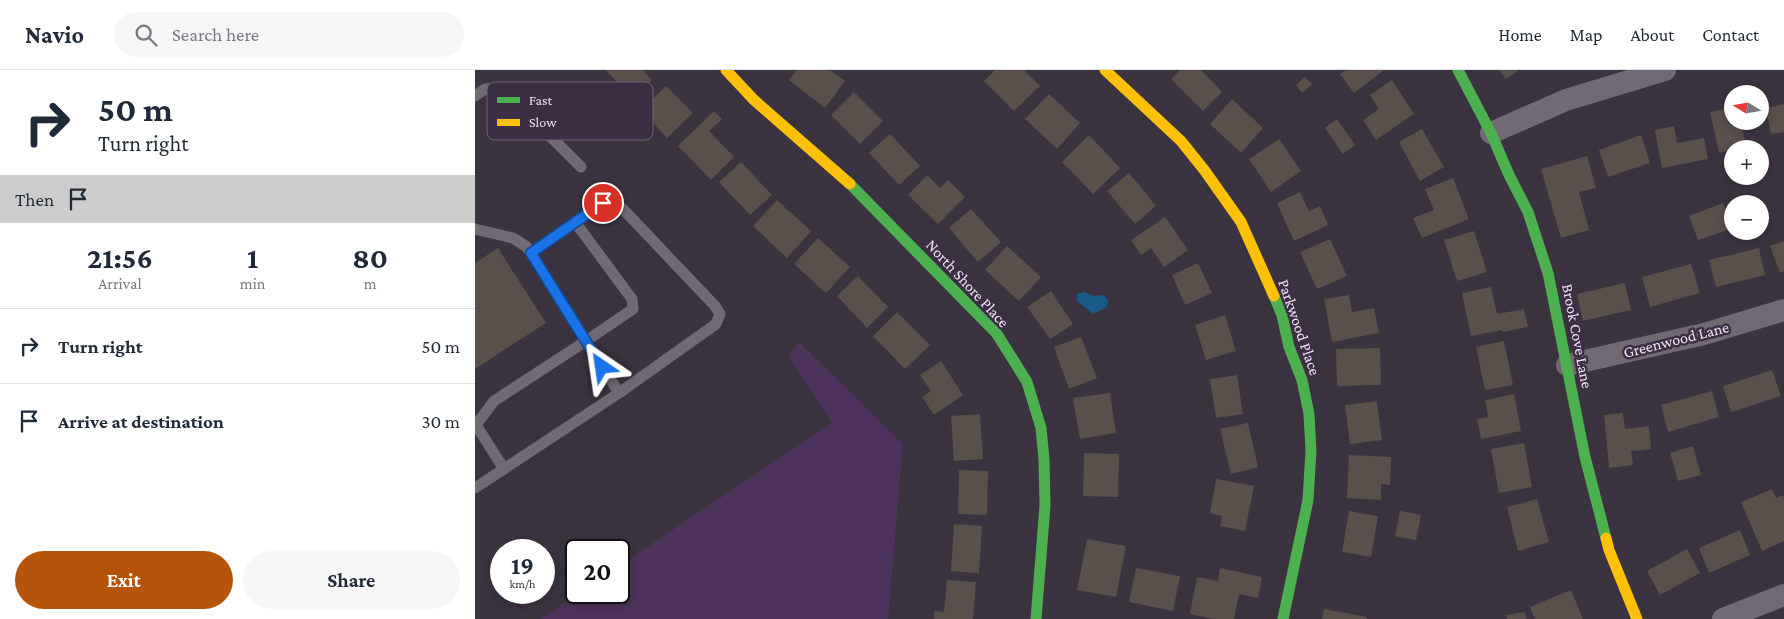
<!DOCTYPE html>
<html lang="en">
<head>
<meta charset="utf-8">
<style>
  :root { --surface:#fff; --page:#f6f6f7; --text:#1f2937; --muted:#747a83; --line:#e0e1e3; --accent:#b45309 }
  body { margin:0; font-family:"Crimson Pro",serif; background:var(--page); color:var(--text); height:100vh; display:flex; flex-direction:column; font-size:19px; white-space:nowrap }
  * { box-sizing:border-box; margin:0 }
  p { font-size:16px; color:var(--muted) }
  .icon { flex:none; width:28px; height:28px; fill:none; stroke:currentColor; stroke-width:2; stroke-linecap:round; stroke-linejoin:round }
  .map { position:relative; flex:1; overflow:hidden }
  .details { display:flex; flex-direction:column; background:var(--surface); width:475px }
  .details>* { flex:none }
  .banner { background:#fff; color:var(--text); overflow:hidden }
  .needle { width:32px; rotate:281deg }
  .tools { position:absolute; left:1249px; top:15px; display:grid; gap:10px }
  .tools a { display:grid; place-items:center; width:45px; height:45px; border-radius:50%; background:var(--surface); box-shadow:0 2px 8px #0003; font-size:25px }
  .speed { position:absolute; left:15px; top:469px; display:flex; gap:10px; font-size:25px; font-weight:700; text-align:center }
  .speed>* { display:grid; place-content:center; width:65px; height:65px; border-radius:50%; background:var(--surface); box-shadow:0 2px 8px #0003; line-height:1 }
  .speed small { font-size:12px; font-weight:400 }
  .speed .limit { border:2px solid #111; border-radius:8px; background:#fff; color:#111 }
  .pin { position:absolute; display:grid; place-items:center; width:42px; height:42px; color:#fff; margin:-21px; border:2px solid #fff; border-radius:50%; box-shadow:0 1px 5px #0007 }
  .me { position:absolute; width:55px; margin:-28px; rotate:328deg; stroke-linejoin:round; filter:drop-shadow(0 0 4px #0008) }
  .turn { display:flex; align-items:center; gap:18px; height:105px; padding:0 15px; font-size:22px }
  .turn .icon { width:65px; height:65px; stroke-width:2.5 }
  .turn b { display:block; font-size:35px; line-height:42px }
  .then { display:flex; align-items:center; height:48px; padding:0 15px; background:#0003; gap:10px; font-size:19px }
  .eta { display:flex; justify-content:space-evenly; align-items:center; height:85px; text-align:center }
  .eta b { font-size:30px; font-weight:700; line-height:35px }
  .cta { display:flex; gap:10px; margin-top:auto; padding:10px 15px }
  .cta a { flex:1; height:58px; border-radius:30px; background:var(--accent); color:#fff; font-size:20px; font-weight:700; line-height:58px; text-align:center }
  .cta a+a { background:var(--page); color:var(--text) }
  ul { padding:0; list-style:none }
  li { display:flex; align-items:center; gap:15px; height:75px; padding:0 15px; border-top:1px solid var(--line) }
  li div { flex:1 }
  li b { display:block; font-size:19px }
  li em { font-style:normal }
  header { display:flex; align-items:center; gap:30px; box-sizing:border-box; height:70px; padding:0 25px; background:var(--surface); border-bottom:1px solid var(--line) }
  header strong { font-size:24px }
  nav { display:flex; gap:28px; margin-inline-start:auto; font-size:18px }
  .search { width:350px; height:45px; background:var(--page); display:flex; align-items:center; gap:12px; box-sizing:border-box; padding:0 18px; border-radius:28px; color:var(--muted); font-size:19px }
  main { display:flex; flex:1; min-height:0 }
  .map>svg:first-child { display:block }
  .green { fill:#4e345c }
  .water { fill:#1a5a88 }
  .building { fill:#594f4b }
  .lines { fill:none; stroke-linecap:round; stroke-linejoin:round }
  .lane { stroke:#716973; stroke-width:11 }
  .street { stroke:#716973; stroke-width:22 }
  .fast { stroke:#4caf50; stroke-width:11 }
  .slow { stroke:#ffc107; stroke-width:11 }
  .route-casing { stroke:#114b97; stroke-width:12 }
  .route { stroke:#1a73e8; stroke-width:9 }
  .labels { text-anchor:middle; stroke-width:5; stroke-linejoin:round; paint-order:stroke }
  .street-label { font-size:16px; fill:#ede4f2; stroke:#3c2e44 }
  .key { fill:#3c2e44; stroke:#716578; stroke-width:1 }
  .key-label { font-size:14px; fill:#ede4f2 }
</style>
</head>
<body>
<header>
<strong>Navio</strong>
<div class="search"><svg class="icon" aria-label="search" viewBox="0 0 24 24"><circle cx="10" cy="10" r="6"/><path d="M15 15l6 6"/></svg>Search here</div>
<nav><a>Home</a><a>Map</a><a>About</a><a>Contact</a></nav>
</header>
<main>
<section class="details">
<div class="banner">
<div class="turn"><svg class="icon" aria-label="right" viewBox="0 0 24 24"><path d="M7 20v-9h11M14 6l5 5-5 5"/></svg><div><b>50 m</b>Turn right</div></div>
<div class="then">Then<svg class="icon" aria-label="arrive" viewBox="0 0 24 24"><path d="M6 21V4h12l-3 4 3 4H6"/></svg></div>
</div>
<div class="eta">
<div><b>21:56</b><p>Arrival</p></div>
<div><b>1</b><p>min</p></div>
<div><b>80</b><p>m</p></div>
</div>
<ul>
<li><svg class="icon" aria-label="right" viewBox="0 0 24 24"><path d="M7 20v-9h11M14 6l5 5-5 5"/></svg><div><b>Turn right</b></div><em>50 m</em></li>
<li><svg class="icon" aria-label="arrive" viewBox="0 0 24 24"><path d="M6 21V4h12l-3 4 3 4H6"/></svg><div><b>Arrive at destination</b></div><em>30 m</em></li>
</ul>
<div class="cta"><a>Exit</a><a>Share</a></div>
</section>
<div class="map">
<svg width="1309" height="549" viewBox="0 0 1309 549">
  <rect width="100%" height="100%" fill="#3b333f"/>
  <polygon class="green" points="324,272 428,374 413,549 65,549 104,523 144,522 144,496 357,353 313,286"/>
  <polygon class="water" points="609,222 619,226 629,225 633,230 632,237 618,244 602,231 602,224"/>
  <g class="building">
    <polygon points="131,0 168,0 177,10 157,29"/>
    <polygon points="322,0 355,0 370,11 350,38 314,10"/>
    <polygon points="520,0 549,0 565,16 539,41 509,11"/>
    <polygon points="705,0 726,0 747,22 728,41 696,9"/>
    <polygon points="871,0 909,0 879,23 865,4"/>
    <polygon points="1024,0 1044,0 1031,9"/>
    <polygon points="830,7 837,14 827,23 821,15"/>
    <polygon points="917,10 939,44 901,70 888,50 904,39 895,25"/>
    <polygon points="191,16 218,43 192,68 166,40"/>
    <polygon points="379,22 408,51 385,74 356,45"/>
    <polygon points="574,24 605,53 582,79 550,49"/>
    <polygon points="757,29 788,58 766,83 735,54"/>
    <polygon points="1309,34 1309,62 1296,64 1291,38"/>
    <polygon points="1258,37 1258,51 1282,51 1283,54 1267,58 1271,76 1244,83 1235,42"/>
    <polygon points="239,41 247,49 234,61 259,87 236,110 203,76"/>
    <polygon points="862,49 880,75 868,84 850,58"/>
    <polygon points="1199,56 1202,73 1229,68 1233,89 1187,98 1180,60"/>
    <polygon points="947,59 969,97 945,111 924,72"/>
    <polygon points="415,64 445,96 424,115 394,83"/>
    <polygon points="614,65 645,98 618,124 587,92"/>
    <polygon points="1166,65 1175,93 1133,107 1124,80"/>
    <polygon points="804,69 826,101 796,122 774,89"/>
    <polygon points="1112,86 1121,118 1104,122 1114,160 1086,168 1066,99"/>
    <polygon points="266,92 297,125 275,145 244,112"/>
    <polygon points="654,103 681,136 660,154 632,121"/>
    <polygon points="452,105 465,118 473,110 490,127 463,154 433,125"/>
    <polygon points="978,108 994,149 947,168 938,148 959,140 950,119"/>
    <polygon points="825,122 834,141 845,136 853,155 819,171 802,133"/>
    <polygon points="302,130 336,161 312,188 278,156"/>
    <polygon points="1248,133 1258,158 1223,170 1214,146"/>
    <polygon points="496,139 526,172 503,192 474,158"/>
    <polygon points="690,147 713,180 689,197 676,178 666,185 656,170"/>
    <polygon points="999,161 1012,202 982,211 969,170"/>
    <polygon points="343,168 375,197 351,223 319,194"/>
    <polygon points="855,169 872,206 842,219 825,182"/>
    <polygon points="1309,171 1309,201 1305,203 1295,176"/>
    <polygon points="532,176 566,207 544,231 510,200"/>
    <polygon points="23,178 71,253 0,299 0,193"/>
    <polygon points="1284,178 1290,205 1241,217 1234,190"/>
    <polygon points="723,193 737,223 710,235 697,205"/>
    <polygon points="1216,194 1225,223 1175,237 1167,207"/>
    <polygon points="383,206 413,237 392,258 362,226"/>
    <polygon points="1150,213 1156,240 1108,251 1102,224"/>
    <polygon points="1016,217 1022,244 1049,239 1053,257 1028,262 1027,260 996,266 987,223"/>
    <polygon points="576,221 598,254 575,269 552,237"/>
    <polygon points="874,225 877,242 899,238 904,263 857,272 849,229"/>
    <polygon points="422,242 455,275 430,299 398,266"/>
    <polygon points="750,245 761,281 731,290 720,255"/>
    <polygon points="606,267 622,308 594,319 579,277"/>
    <polygon points="1029,271 1038,315 1010,320 1001,277"/>
    <polygon points="905,278 906,315 862,316 861,279"/>
    <polygon points="466,291 488,325 459,345 447,327 456,321 445,305"/>
    <polygon points="1297,300 1306,326 1256,342 1248,316"/>
    <polygon points="762,305 768,344 741,348 735,309"/>
    <polygon points="1237,321 1244,347 1193,362 1186,335"/>
    <polygon points="635,323 641,363 605,369 598,328"/>
    <polygon points="1039,324 1046,361 1006,369 1002,349 1013,347 1010,330"/>
    <polygon points="902,331 907,370 875,374 870,335"/>
    <polygon points="1148,343 1150,359 1174,356 1176,379 1156,381 1158,395 1134,398 1129,345"/>
    <polygon points="505,344 508,389 479,391 476,346"/>
    <polygon points="773,353 783,397 756,404 745,359"/>
    <polygon points="1049,373 1057,417 1024,423 1016,379"/>
    <polygon points="1218,376 1226,405 1203,411 1195,383"/>
    <polygon points="609,383 644,384 643,427 608,426"/>
    <polygon points="874,385 916,387 915,415 906,414 906,430 872,428"/>
    <polygon points="484,400 513,401 512,445 483,444"/>
    <polygon points="741,409 779,416 770,461 745,456 747,446 735,443"/>
    <polygon points="1297,419 1301,428 1308,425 1309,428 1309,471 1287,481 1266,432"/>
    <polygon points="1062,429 1074,472 1043,481 1032,437"/>
    <polygon points="874,441 903,446 896,487 867,482"/>
    <polygon points="925,441 946,445 941,470 920,466"/>
    <polygon points="479,454 507,456 504,503 476,501"/>
    <polygon points="1265,460 1275,485 1234,503 1224,478"/>
    <polygon points="612,469 651,476 641,527 602,520"/>
    <polygon points="1212,479 1225,503 1185,525 1172,501"/>
    <polygon points="661,498 705,506 698,541 654,532"/>
    <polygon points="745,498 787,507 783,528 764,524 759,549 738,549 715,544 722,507 743,511"/>
    <polygon points="472,510 501,512 498,549 459,549 459,541 469,542"/>
    <polygon points="1096,520 1108,549 1060,549 1055,537"/>
    <polygon points="849,539 892,547 892,549 847,549"/>
    <polygon points="1050,542 1051,549 1032,549 1031,545"/>
  </g>
  <g class="lines">
    <g class="lane">
      <polyline points="0,26 10,19 25,18 40,28 71,62 106,97"/>
      <polyline points="0,159 38,168 52,177 144,323 0,418"/>
      <polyline points="56,183 127,133 137,133 147,138 240,236 245,244 241,254 144,323"/>
      <polyline points="29,399 1,355 19,331 111,271 158,239 157,229 100,152"/>
    </g>
    <g class="street">
      <polyline points="1016,63 1091,30 1190,0"/>
      <polyline points="1092,295 1229,264 1309,240"/>
      <polyline points="1248,549 1309,525"/>
    </g>
    <g class="fast">
      <polyline points="983,0 1016,63 1034,105 1053,142 1073,203 1110,387 1131,468"/>
      <polyline points="375,114 522,264 552,312 566,358 569,389 570,436 561,549"/>
      <polyline points="799,226 807,245 814,277 827,310 834,344 836,381 833,430 808,549"/>
    </g>
    <g class="slow">
      <polyline points="251,0 279,30 375,114"/>
      <polyline points="630,0 706,71 730,101 766,152 799,226"/>
      <polyline points="1131,468 1134,480 1162,549"/>
    </g>
  </g>
  <g class="lines">
    <defs>
      <polyline id="route" points="127,297 56,183 128,133"/>
    </defs>
    <use href="#route" class="route-casing"/>
    <use href="#route" class="route"/>
  </g>
  <g class="labels">
    <g class="street-label">
      <text transform="translate(493 213) rotate(47)" y="6">North Shore Place</text>
      <text transform="translate(825 257) rotate(71)" y="6">Parkwood Place</text>
      <text transform="translate(1103 266) rotate(79)" y="6">Brook Cove Lane</text>
      <text transform="translate(1201 269) rotate(-14)" y="6">Greenwood Lane</text>
    </g>
  </g>
  <rect x="12" y="12" width="166" height="58" rx="8" class="key"/>
  <rect x="22" y="27" width="23" height="6" fill="#4caf50"/>
  <rect x="22" y="49" width="23" height="7" fill="#ffc107"/>
  <g class="key-label">
    <text x="54" y="35">Fast</text>
    <text x="54" y="57">Slow</text>
  </g>
</svg>
<div class="tools">
<a><svg class="needle" viewBox="-14 -14 28 28"><path d="M0-13l5 13h-10z" fill="#e53935"/><path d="M0 13l5-13h-10z" fill="#747a83"/></svg></a>
<a>+</a>
<a>−</a>
</div>
<div class="speed"><div>19<small>km/h</small></div><div class="limit">20</div></div>
<div class="pin" style="left:128px;top:133px;background:#d93025"><svg class="icon" aria-label="arrive" viewBox="0 0 24 24"><path d="M6 21V4h12l-3 4 3 4H6"/></svg></div>
<svg class="me" style="left:127px;top:297px" viewBox="-20 -20 40 40"><path d="M0-17L14 15 0 8-14 15z" fill="#1a73e8" stroke="#fff" stroke-width="4"/></svg>
</div>
</main>
</body>
</html>
